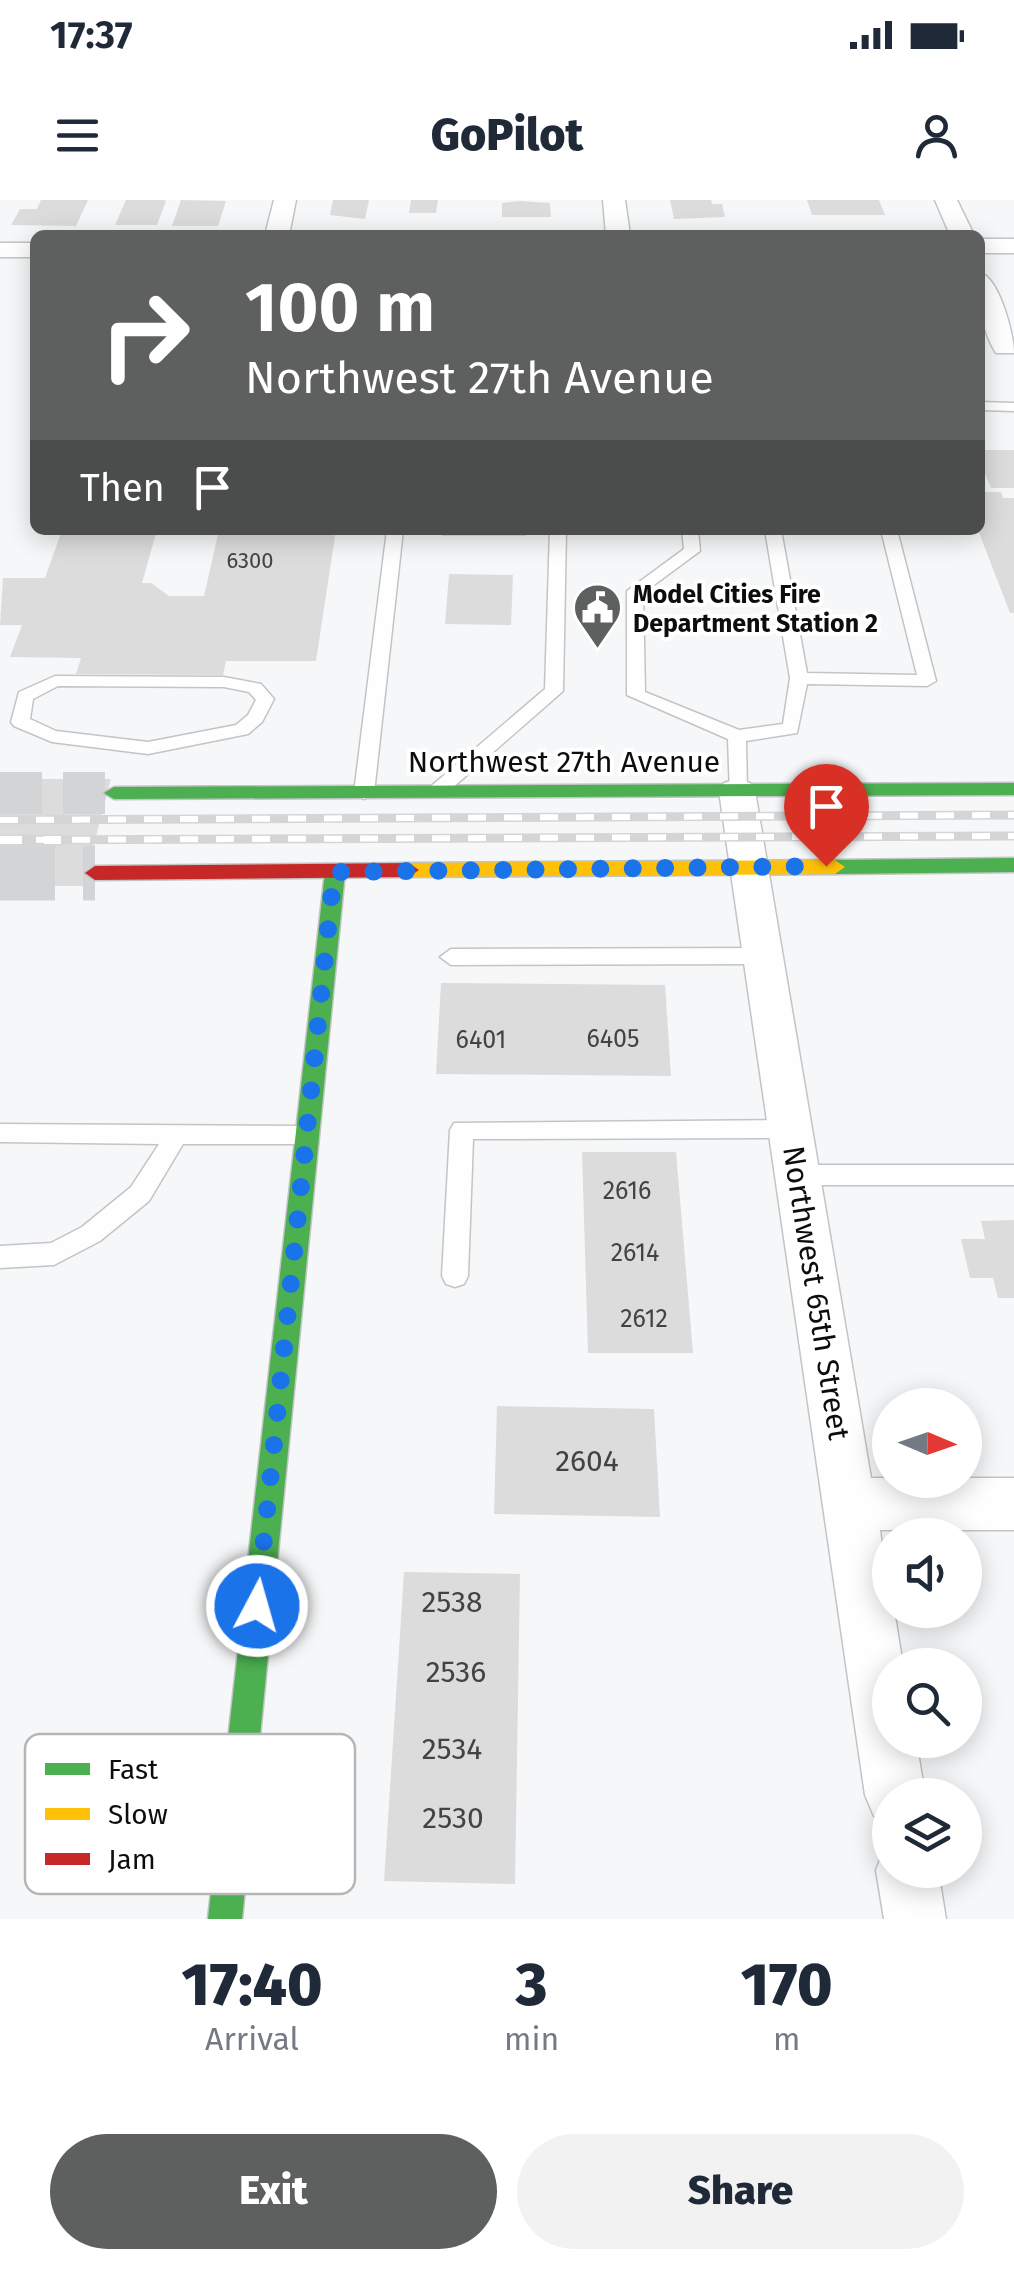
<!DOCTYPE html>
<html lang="en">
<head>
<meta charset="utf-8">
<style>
  :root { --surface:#fff; --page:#f2f2f3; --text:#1f2937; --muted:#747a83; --accent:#5e5f5f }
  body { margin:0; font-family:"Fira Sans",sans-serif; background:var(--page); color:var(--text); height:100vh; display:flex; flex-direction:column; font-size:38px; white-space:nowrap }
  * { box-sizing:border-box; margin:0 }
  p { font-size:32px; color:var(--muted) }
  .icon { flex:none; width:55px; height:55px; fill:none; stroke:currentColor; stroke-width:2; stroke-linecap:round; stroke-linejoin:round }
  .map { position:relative; height:1719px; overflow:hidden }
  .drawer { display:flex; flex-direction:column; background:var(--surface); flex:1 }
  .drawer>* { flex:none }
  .top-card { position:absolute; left:30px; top:30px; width:955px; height:305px; border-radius:15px; box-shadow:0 5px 25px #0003; background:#5e5f5f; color:#fff; overflow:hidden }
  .needle { width:65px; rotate:92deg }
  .buttons { position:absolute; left:872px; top:1188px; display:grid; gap:20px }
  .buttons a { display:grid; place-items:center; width:110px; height:110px; border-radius:50%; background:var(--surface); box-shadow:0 5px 25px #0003; font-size:50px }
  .pin { position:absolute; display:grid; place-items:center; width:85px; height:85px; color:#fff; margin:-102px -42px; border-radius:50% 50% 50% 0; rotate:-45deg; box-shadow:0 0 10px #0007 }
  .pin .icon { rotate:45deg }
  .me { position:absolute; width:110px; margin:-55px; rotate:6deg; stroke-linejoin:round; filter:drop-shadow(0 0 8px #0008) }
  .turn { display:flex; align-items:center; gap:35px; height:210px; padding:0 50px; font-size:45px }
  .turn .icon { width:130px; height:130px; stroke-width:2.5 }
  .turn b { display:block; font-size:70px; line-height:85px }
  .then { display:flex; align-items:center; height:95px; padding:0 50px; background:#0003; gap:20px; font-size:38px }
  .eta { display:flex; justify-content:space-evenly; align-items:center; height:170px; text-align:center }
  .eta b { font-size:60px; font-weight:800; line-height:70px }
  .cta { display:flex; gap:20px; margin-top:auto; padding:20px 50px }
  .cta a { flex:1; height:115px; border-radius:60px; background:var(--accent); color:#fff; font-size:40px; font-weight:800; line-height:115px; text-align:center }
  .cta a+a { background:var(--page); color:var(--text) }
  .status { display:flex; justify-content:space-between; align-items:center; height:70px; padding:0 50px; background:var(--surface); direction:ltr }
  .status svg { height:28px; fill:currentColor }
  header { display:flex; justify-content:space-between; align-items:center; height:130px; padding:0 50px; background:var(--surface); font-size:45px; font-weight:800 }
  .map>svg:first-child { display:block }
  .building { fill:#dddcdd }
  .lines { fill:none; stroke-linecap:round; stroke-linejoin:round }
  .primary-tunnel-far1 { stroke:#d3d4d5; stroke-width:42; stroke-dasharray:42 21; stroke-linecap:butt }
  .primary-tunnel { stroke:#d3d4d5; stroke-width:55; stroke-dasharray:55 28; stroke-linecap:butt }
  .lane-casing { stroke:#c3c4c5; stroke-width:3 }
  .street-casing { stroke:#c3c4c5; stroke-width:3 }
  .fast-casing { stroke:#c3c4c5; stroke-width:3 }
  .slow-casing { stroke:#c3c4c5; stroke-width:3 }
  .jam-casing { stroke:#c3c4c5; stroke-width:3 }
  .lane { fill:#fefefe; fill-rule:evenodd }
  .street { fill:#fefefe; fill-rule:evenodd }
  .fast { fill:#4caf50; fill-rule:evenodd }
  .slow { fill:#ffc107; fill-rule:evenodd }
  .jam { fill:#c62828; fill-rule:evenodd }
  .rail-far1-casing { stroke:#d5d5d6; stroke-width:9 }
  .rail-casing { stroke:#d5d5d6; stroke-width:11 }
  .rail-far1 { stroke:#fff; stroke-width:6; stroke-dasharray:18; stroke-linecap:butt }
  .rail { stroke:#fff; stroke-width:8; stroke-dasharray:22; stroke-linecap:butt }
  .route { stroke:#1a73e8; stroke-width:18; stroke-dasharray:0 32.4 }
  .labels { text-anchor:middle; stroke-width:8; stroke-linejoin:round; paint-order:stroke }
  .far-number-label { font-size:22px; fill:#424343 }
  .far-poi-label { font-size:25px; font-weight:bold; fill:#0c0d0d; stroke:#fff; text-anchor:start }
  .number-label { font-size:25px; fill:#424343 }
  .street-label { font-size:30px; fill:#0c0d0d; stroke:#fff }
  .near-number-label { font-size:30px; fill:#424343 }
  .key { fill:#fff; stroke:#b6b6b6; stroke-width:2.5 }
  .key-label { font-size:28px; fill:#0c0d0d }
</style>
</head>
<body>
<div class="status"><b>17:37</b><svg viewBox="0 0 49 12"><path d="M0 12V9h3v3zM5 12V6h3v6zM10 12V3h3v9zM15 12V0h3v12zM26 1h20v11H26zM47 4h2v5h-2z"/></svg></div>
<header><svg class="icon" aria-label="menu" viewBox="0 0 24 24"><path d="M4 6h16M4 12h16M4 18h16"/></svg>GoPilot<svg class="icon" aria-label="person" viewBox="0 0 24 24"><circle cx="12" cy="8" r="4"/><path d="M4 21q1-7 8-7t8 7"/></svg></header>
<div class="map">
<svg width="1014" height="1719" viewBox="0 0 1014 1719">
  <rect width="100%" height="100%" fill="#f6f7f8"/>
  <g class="building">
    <polygon points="41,0 88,0 76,26 11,25 20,9 37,9"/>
    <polygon points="126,0 163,0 166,1 157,25 115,25"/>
    <polygon points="181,0 226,1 218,26 172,26"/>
    <polygon points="333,0 369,0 365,19 330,15"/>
    <polygon points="411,0 438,0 436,13 409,13"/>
    <polygon points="670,0 711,0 712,4 722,4 725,17 674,19"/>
    <polygon points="807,0 879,0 885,15 812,15"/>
    <polygon points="520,1 550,3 551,17 502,17 502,3"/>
    <polygon points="980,250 1014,250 1014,288 991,288 980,261"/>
    <polygon points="980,292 1001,292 1003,298 1014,298 1014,413 1010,413 978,330"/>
    <polygon points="62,330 157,330 142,383 151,383 169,396 204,396 219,330 336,330 316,461 226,461 223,475 76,474 81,458 10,457 22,425 0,425 3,378 45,378"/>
    <rect x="442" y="330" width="84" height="6"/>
    <polygon points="449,374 513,375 511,425 445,424"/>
    <polygon points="0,579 111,579 83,686 0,686"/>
    <polygon points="441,783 665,785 671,876 436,874"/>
    <polygon points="582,952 676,952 693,1153 588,1153"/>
    <polygon points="1014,1020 1014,1098 998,1098 993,1078 970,1078 961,1039 985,1039 981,1021"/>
    <polygon points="497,1206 654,1209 660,1317 494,1314"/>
    <polygon points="404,1372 520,1374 515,1684 384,1681"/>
  </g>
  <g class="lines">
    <polyline class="primary-tunnel-far1" points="0,593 114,593"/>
    <polyline class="primary-tunnel" points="0,673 95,673"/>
    <defs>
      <g id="lane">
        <polygon points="980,202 1014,203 1014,211 980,210"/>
        <polygon points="387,330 403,330 374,593 364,599 354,593"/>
        <polygon points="550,330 566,330 563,491 443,596 429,596 429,588 545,489"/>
        <polygon points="682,330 698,330 700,351 643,393 645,492 739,530 783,524 790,478 765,330 781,330 807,473 917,475 881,330 897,330 936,481 927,486 807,484 797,533 746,541 747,591 744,595 730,595 728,539 627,495 627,391 684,349"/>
        <path d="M55,476l169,1 37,7 13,15 -12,23 -14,12 -100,20 -96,-12 -38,-16 -3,-4 8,-30zM58,486l166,1 25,5 7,8 -8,15 -12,10 -88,17 -92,-11 -26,-12 3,-20z"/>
        <polygon points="764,748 775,756 764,764 451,765 440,757 451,749"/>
        <polygon points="791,920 799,922 803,929 799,936 791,938 473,939 468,1076 464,1084 455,1087 446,1084 442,1076 450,930 454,923"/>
        <polygon points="0,924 306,926 314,928 318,935 314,942 306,944 183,944 149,1001 100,1041 54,1065 0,1068 0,1046 51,1043 82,1027 131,987 159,944 0,942"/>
        <polygon points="798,965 1014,965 1014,985 798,985 790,982 786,975 790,968"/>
      </g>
      <g id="street">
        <polygon points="274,0 296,0 289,35 265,35"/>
        <polygon points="603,0 625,0 630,35 606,35"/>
        <polygon points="935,0 957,0 974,35 950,35"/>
        <rect x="980" y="39" width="34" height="14"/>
        <rect x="0" y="43" width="35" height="14"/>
        <path d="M980,73c19,4 34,62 34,80h-18c-16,-25 -16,-51 -16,-80z"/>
        <polygon points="737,579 750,583 755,591 871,1278 1014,1278 1014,1330 880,1330 890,1410 894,1410 903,1465 890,1465 890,1540 916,1540 925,1595 890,1595 890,1623 874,1616 865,1595 719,591 724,583"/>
        <polygon points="890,1646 890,1670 938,1670 946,1719 884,1719 876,1670 885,1648"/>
      </g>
      <g id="fast">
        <polygon points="1014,583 1014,595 114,599 104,593 114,587"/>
        <polygon points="1014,658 1014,672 835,674 825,667 835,660"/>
        <polygon points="335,665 345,672 242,1719 208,1719 325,672"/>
      </g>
      <polygon id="slow" points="835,660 845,667 835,674 409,677 399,670 409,663"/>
      <polygon id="jam" points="409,663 419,670 409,677 95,680 85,673 95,666"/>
    </defs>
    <use href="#lane" class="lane-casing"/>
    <use href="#street" class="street-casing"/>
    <use href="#fast" class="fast-casing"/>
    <use href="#slow" class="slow-casing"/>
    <use href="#jam" class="jam-casing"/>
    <use href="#lane" class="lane"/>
    <use href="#street" class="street"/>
    <use href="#fast" class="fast"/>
    <use href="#slow" class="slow"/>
    <use href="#jam" class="jam"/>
    <defs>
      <g id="rail-far1">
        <polyline points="0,620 1014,615"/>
        <polyline points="0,640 1014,636"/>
      </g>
      <polyline id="rail" points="0,640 61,640"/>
    </defs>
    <use href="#rail-far1" class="rail-far1-casing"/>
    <use href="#rail" class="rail-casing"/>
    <use href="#rail-far1" class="rail-far1"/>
    <use href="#rail" class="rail"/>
  </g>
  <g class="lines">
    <polyline class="route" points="257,1406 334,672 826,666"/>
  </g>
  <defs>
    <symbol id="civic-pin" viewBox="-11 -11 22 30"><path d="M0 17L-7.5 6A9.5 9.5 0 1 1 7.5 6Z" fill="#5e5f5f" stroke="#fff"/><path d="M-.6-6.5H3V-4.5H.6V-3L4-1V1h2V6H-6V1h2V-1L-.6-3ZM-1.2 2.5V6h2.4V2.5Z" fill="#fff"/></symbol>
  </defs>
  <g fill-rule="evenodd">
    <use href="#civic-pin" x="570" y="380" width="55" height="75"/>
  </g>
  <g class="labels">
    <g class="far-number-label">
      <text x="250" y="368">6300</text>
    </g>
    <g class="far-poi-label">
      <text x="633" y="403">Model Cities Fire<tspan x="633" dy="29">Department Station 2</tspan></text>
    </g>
    <g class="number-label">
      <text x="613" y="847">6405</text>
      <text x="481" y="848">6401</text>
      <text x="627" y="999">2616</text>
      <text x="635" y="1061">2614</text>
      <text x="644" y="1127">2612</text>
    </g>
    <g class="street-label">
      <text x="564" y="572">Northwest 27th Avenue</text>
      <text transform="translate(816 1093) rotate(81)" y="10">Northwest 65th Street</text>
    </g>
    <g class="near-number-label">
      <text x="587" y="1271">2604</text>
      <text x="452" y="1412">2538</text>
      <text x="456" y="1482">2536</text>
      <text x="452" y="1559">2534</text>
      <text x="453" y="1628">2530</text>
    </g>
  </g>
  <rect x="25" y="1534" width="330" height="160" rx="15" class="key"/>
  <rect x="45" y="1563" width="45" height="12" fill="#4caf50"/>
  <rect x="45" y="1608" width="45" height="12" fill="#ffc107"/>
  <rect x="45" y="1653" width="45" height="12" fill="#c62828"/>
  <g class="key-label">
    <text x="108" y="1579">Fast</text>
    <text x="108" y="1624">Slow</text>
    <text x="108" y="1669">Jam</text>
  </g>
</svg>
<div class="buttons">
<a><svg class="needle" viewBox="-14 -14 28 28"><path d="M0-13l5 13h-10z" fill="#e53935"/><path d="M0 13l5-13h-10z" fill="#747a83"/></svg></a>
<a><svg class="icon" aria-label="sound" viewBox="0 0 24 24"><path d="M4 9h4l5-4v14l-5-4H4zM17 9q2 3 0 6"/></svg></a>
<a><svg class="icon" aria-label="search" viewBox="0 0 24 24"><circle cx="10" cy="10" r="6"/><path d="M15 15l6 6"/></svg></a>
<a><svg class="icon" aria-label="layers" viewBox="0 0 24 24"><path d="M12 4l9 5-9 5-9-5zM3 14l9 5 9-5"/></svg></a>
</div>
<div class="pin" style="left:826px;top:666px;background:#d93025"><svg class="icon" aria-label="arrive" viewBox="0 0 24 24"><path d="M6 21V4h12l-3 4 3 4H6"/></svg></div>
<svg class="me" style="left:257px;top:1406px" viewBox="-20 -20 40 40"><circle r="17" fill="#1a73e8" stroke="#fff" stroke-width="3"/><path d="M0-11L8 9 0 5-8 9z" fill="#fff"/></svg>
<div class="top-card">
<div class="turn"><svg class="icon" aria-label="right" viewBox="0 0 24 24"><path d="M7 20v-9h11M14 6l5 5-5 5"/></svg><div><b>100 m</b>Northwest 27th Avenue</div></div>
<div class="then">Then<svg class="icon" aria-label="arrive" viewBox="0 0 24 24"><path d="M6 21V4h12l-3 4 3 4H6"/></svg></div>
</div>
</div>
<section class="drawer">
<div class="eta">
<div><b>17:40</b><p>Arrival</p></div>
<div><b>3</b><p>min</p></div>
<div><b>170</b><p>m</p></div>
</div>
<div class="cta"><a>Exit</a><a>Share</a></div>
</section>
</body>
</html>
